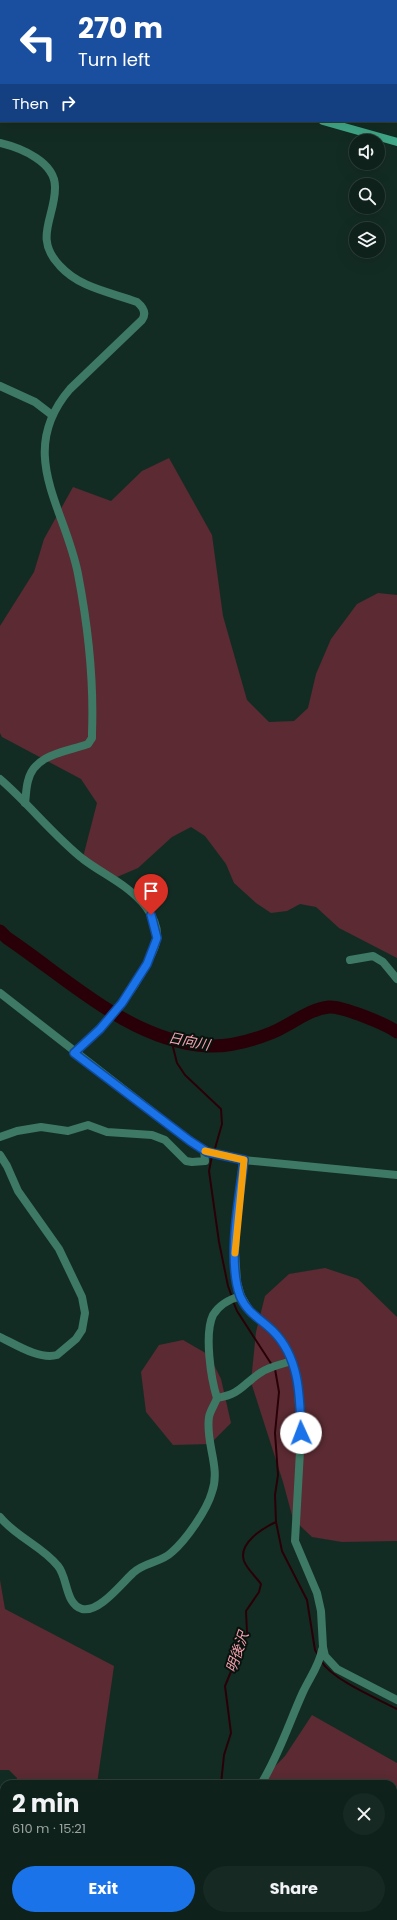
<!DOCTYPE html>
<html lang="en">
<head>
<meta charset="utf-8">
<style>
  :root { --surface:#0e211a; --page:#172923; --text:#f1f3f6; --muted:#9ba3a2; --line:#2e3e39; --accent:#1a73e8 }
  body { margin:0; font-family:Poppins,"Noto Sans JP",sans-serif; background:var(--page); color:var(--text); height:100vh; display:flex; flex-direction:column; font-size:15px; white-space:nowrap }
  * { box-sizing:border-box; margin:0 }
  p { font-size:13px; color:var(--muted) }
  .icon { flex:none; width:22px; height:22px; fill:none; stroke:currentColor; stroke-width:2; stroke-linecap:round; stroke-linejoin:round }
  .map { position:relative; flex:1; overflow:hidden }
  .sheet { position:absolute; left:0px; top:1780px; width:397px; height:140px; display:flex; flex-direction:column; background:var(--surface); border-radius:12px 12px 0 0; box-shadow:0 4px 16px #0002,0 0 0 1px var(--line) }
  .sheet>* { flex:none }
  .guide { position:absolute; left:0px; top:0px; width:397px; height:122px; box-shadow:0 4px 16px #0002,0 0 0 1px var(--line); background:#1a4fa0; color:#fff; overflow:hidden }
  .buttons { position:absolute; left:349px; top:134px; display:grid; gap:8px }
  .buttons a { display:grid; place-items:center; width:36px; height:36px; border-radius:50%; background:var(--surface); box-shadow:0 4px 16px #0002,0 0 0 1px var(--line); font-size:20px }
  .pin { position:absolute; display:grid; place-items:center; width:34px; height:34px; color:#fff; margin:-41px -17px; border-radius:50% 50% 50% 0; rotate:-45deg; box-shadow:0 0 4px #0007 }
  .pin .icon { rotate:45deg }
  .me { position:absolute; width:44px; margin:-22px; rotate:358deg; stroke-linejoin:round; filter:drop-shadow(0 0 3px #0008) }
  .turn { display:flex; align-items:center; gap:14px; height:84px; padding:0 12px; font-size:18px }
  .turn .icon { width:52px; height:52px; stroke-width:2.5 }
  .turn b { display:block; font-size:28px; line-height:34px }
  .then { display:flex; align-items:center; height:38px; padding:0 12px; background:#0003; gap:8px; font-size:15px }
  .round { display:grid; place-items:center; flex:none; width:42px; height:42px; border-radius:21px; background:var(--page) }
  .summary { display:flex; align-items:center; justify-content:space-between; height:68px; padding:0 12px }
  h1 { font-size:24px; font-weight:700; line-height:30px }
  .primary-button { display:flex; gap:8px; margin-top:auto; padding:8px 12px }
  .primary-button a { flex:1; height:46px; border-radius:24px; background:var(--accent); color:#fff; font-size:16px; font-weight:700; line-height:46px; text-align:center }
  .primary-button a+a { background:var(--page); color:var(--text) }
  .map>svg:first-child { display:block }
  .green { fill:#5b2a32 }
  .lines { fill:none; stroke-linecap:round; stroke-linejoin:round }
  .stream { stroke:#290008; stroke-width:2 }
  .river { stroke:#290008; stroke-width:13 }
  .minor { stroke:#3d7965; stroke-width:8 }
  .tertiary { stroke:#3d7965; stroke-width:8 }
  .secondary { stroke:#40a888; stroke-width:8 }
  .route-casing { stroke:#114b97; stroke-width:10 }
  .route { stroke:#1a73e8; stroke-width:7 }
  .slow { stroke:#f59e0b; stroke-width:7 }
  .labels { text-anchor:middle; stroke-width:4; stroke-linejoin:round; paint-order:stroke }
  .water-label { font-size:14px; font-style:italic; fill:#f8a2ae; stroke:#08120e }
</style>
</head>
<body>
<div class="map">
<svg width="397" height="1920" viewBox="0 0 397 1920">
  <rect width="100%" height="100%" fill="#132c23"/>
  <g class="green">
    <polygon points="169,458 212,535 223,616 247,700 269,722 294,721 308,708 316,674 331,639 357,604 378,593 397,595 397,958 339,928 316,907 300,904 287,911 271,913 256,903 234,883 226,864 205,836 191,827 172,837 138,868 117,877 82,861 97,803 81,779 2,737 0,733 0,626 34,572 44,539 73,487 111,501 142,471"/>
    <polygon points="325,1268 358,1279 397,1317 397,1541 342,1542 312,1537 293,1519 283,1482 251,1382 256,1332 265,1296 289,1274"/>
    <polygon points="183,1340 209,1355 221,1379 231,1423 210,1444 173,1445 146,1412 141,1372 159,1345"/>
    <polygon points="0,1580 5,1609 114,1666 97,1784 16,1784 17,1778 9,1770 0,1770"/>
    <polygon points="312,1715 397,1763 397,1920 224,1920 223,1916 393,1916 393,1784 258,1784 285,1756"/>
    <polygon points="4,1796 4,1916 60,1916 57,1920 0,1920 0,1797"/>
  </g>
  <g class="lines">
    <g class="stream">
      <polyline points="171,1039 177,1063 185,1075 221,1109 222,1124 214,1152"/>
      <polyline points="212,1156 209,1171 219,1242 228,1286 232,1297"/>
      <polyline points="233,1301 237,1311 272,1365"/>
      <polyline points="275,1369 279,1392 275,1433 278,1475 275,1495 276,1522 282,1551 307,1600 315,1650 318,1655"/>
      <path d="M321,1661c12,19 55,37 76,48"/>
      <path d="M221,1784l3,-29 7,-22 -6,-47 22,-53 -1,-22 13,-19 2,-8c-5,-7 -14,-15 -17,-23 -6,-18 19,-33 32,-39"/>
      <polyline points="179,1916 180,1920"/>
    </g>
    <g class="river">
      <polyline points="223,1 223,0"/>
      <polyline points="0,25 1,25"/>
      <path d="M0,931l7,7c60,40 123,103 200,108 21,1 44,-5 64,-13 20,-8 37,-24 58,-26 13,-1 57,17 68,25"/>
    </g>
    <g class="minor">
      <polyline points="87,1 89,0"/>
      <polyline points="293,1 294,0"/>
      <polyline points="0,80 1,80"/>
      <path d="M0,143c21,5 56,19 55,45 0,30 -22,50 5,78 20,22 50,26 77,36 6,5 10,11 5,18l-72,69c-55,64 -5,118 8,185 10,52 16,106 14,159v5l-4,6c-22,8 -54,10 -60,37 -2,7 -2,15 -3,22"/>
      <polyline points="0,386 35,402 52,415"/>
      <path d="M0,779c29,25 53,56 83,80 21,16 46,26 63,48 6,8 12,20 11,31 -1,8 -5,16 -9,23 -17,36 -44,65 -74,92"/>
      <polyline points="350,960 373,956 383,962 397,979"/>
      <polyline points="0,1137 17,1131 41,1127 68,1131 88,1125 107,1132 152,1135 165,1140 186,1161 192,1162 205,1161 204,1150"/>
      <path d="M0,1155l7,11 11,25 41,58 23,48 3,16 -3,17 -6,9 -19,16c-18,5 -42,-11 -57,-18"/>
      <polyline points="397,1175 243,1160 236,1229 235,1252 237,1282 241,1296 251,1313 273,1331 286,1347 297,1376 301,1433 295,1541 317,1593 321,1611 323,1647 325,1656 337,1669 397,1700"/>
      <path d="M217,1398c24,-4 25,-13 43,-25 8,-6 22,-9 32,-12"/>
      <path d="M0,1517c16,20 42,29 58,49 10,12 7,38 24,43 17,4 39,-25 51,-36 11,-11 28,-10 39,-21 14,-12 35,-42 40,-60 9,-25 -7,-49 -3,-75 1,-6 6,-13 8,-19 -6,-19 -13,-64 -4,-83 6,-10 17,-16 28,-19"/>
      <path d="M261,1784c18,-29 28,-61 42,-92 7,-15 16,-26 19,-42"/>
      <polyline points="53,1920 56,1916"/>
      <polyline points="184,1920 185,1916"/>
    </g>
    <g class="tertiary">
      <polyline points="81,1 82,0"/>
      <polyline points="0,993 190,1141 207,1152 243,1160"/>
    </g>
    <g class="secondary">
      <polyline points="0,44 1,44"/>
      <polyline points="323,121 397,142"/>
    </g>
  </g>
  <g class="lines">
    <defs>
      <path id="route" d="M151,915l6,23 -10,26 -25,39 -22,26 -26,24 116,88 17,11 37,8c-5,38 -17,101 -4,136 7,17 21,23 33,35 27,27 27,66 28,102"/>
    </defs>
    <use href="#route" class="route-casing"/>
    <use href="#route" class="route"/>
    <polyline class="slow" points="205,1151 244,1160 235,1253"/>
  </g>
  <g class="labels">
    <g class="water-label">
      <text transform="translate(189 1041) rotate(11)" y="5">日向川</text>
      <text transform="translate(237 1652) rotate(-71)" y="5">明後沢</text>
    </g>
  </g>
</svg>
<div class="buttons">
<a><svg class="icon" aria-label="sound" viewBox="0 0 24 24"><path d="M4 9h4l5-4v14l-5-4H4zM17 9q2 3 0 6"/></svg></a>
<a><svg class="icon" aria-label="search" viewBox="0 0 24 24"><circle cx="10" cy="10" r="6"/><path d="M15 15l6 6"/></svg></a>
<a><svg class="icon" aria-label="layers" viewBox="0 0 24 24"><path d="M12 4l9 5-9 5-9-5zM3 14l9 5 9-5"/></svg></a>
</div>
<div class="pin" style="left:151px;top:915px;background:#d93025"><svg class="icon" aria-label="arrive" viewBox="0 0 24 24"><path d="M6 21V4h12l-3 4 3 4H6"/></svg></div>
<svg class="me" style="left:301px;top:1433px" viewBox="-20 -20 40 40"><circle r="19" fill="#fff"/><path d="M0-13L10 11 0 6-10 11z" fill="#1a73e8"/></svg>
<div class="guide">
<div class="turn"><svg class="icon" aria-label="left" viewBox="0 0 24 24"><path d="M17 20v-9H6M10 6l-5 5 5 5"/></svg><div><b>270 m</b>Turn left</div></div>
<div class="then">Then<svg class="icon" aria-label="right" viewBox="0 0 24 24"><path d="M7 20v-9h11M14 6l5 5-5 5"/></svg></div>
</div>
<section class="sheet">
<div class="summary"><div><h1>2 min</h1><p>610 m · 15:21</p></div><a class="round"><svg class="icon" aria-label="close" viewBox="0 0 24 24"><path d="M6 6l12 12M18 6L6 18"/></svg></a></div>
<div class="primary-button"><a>Exit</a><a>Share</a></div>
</section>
</div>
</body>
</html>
